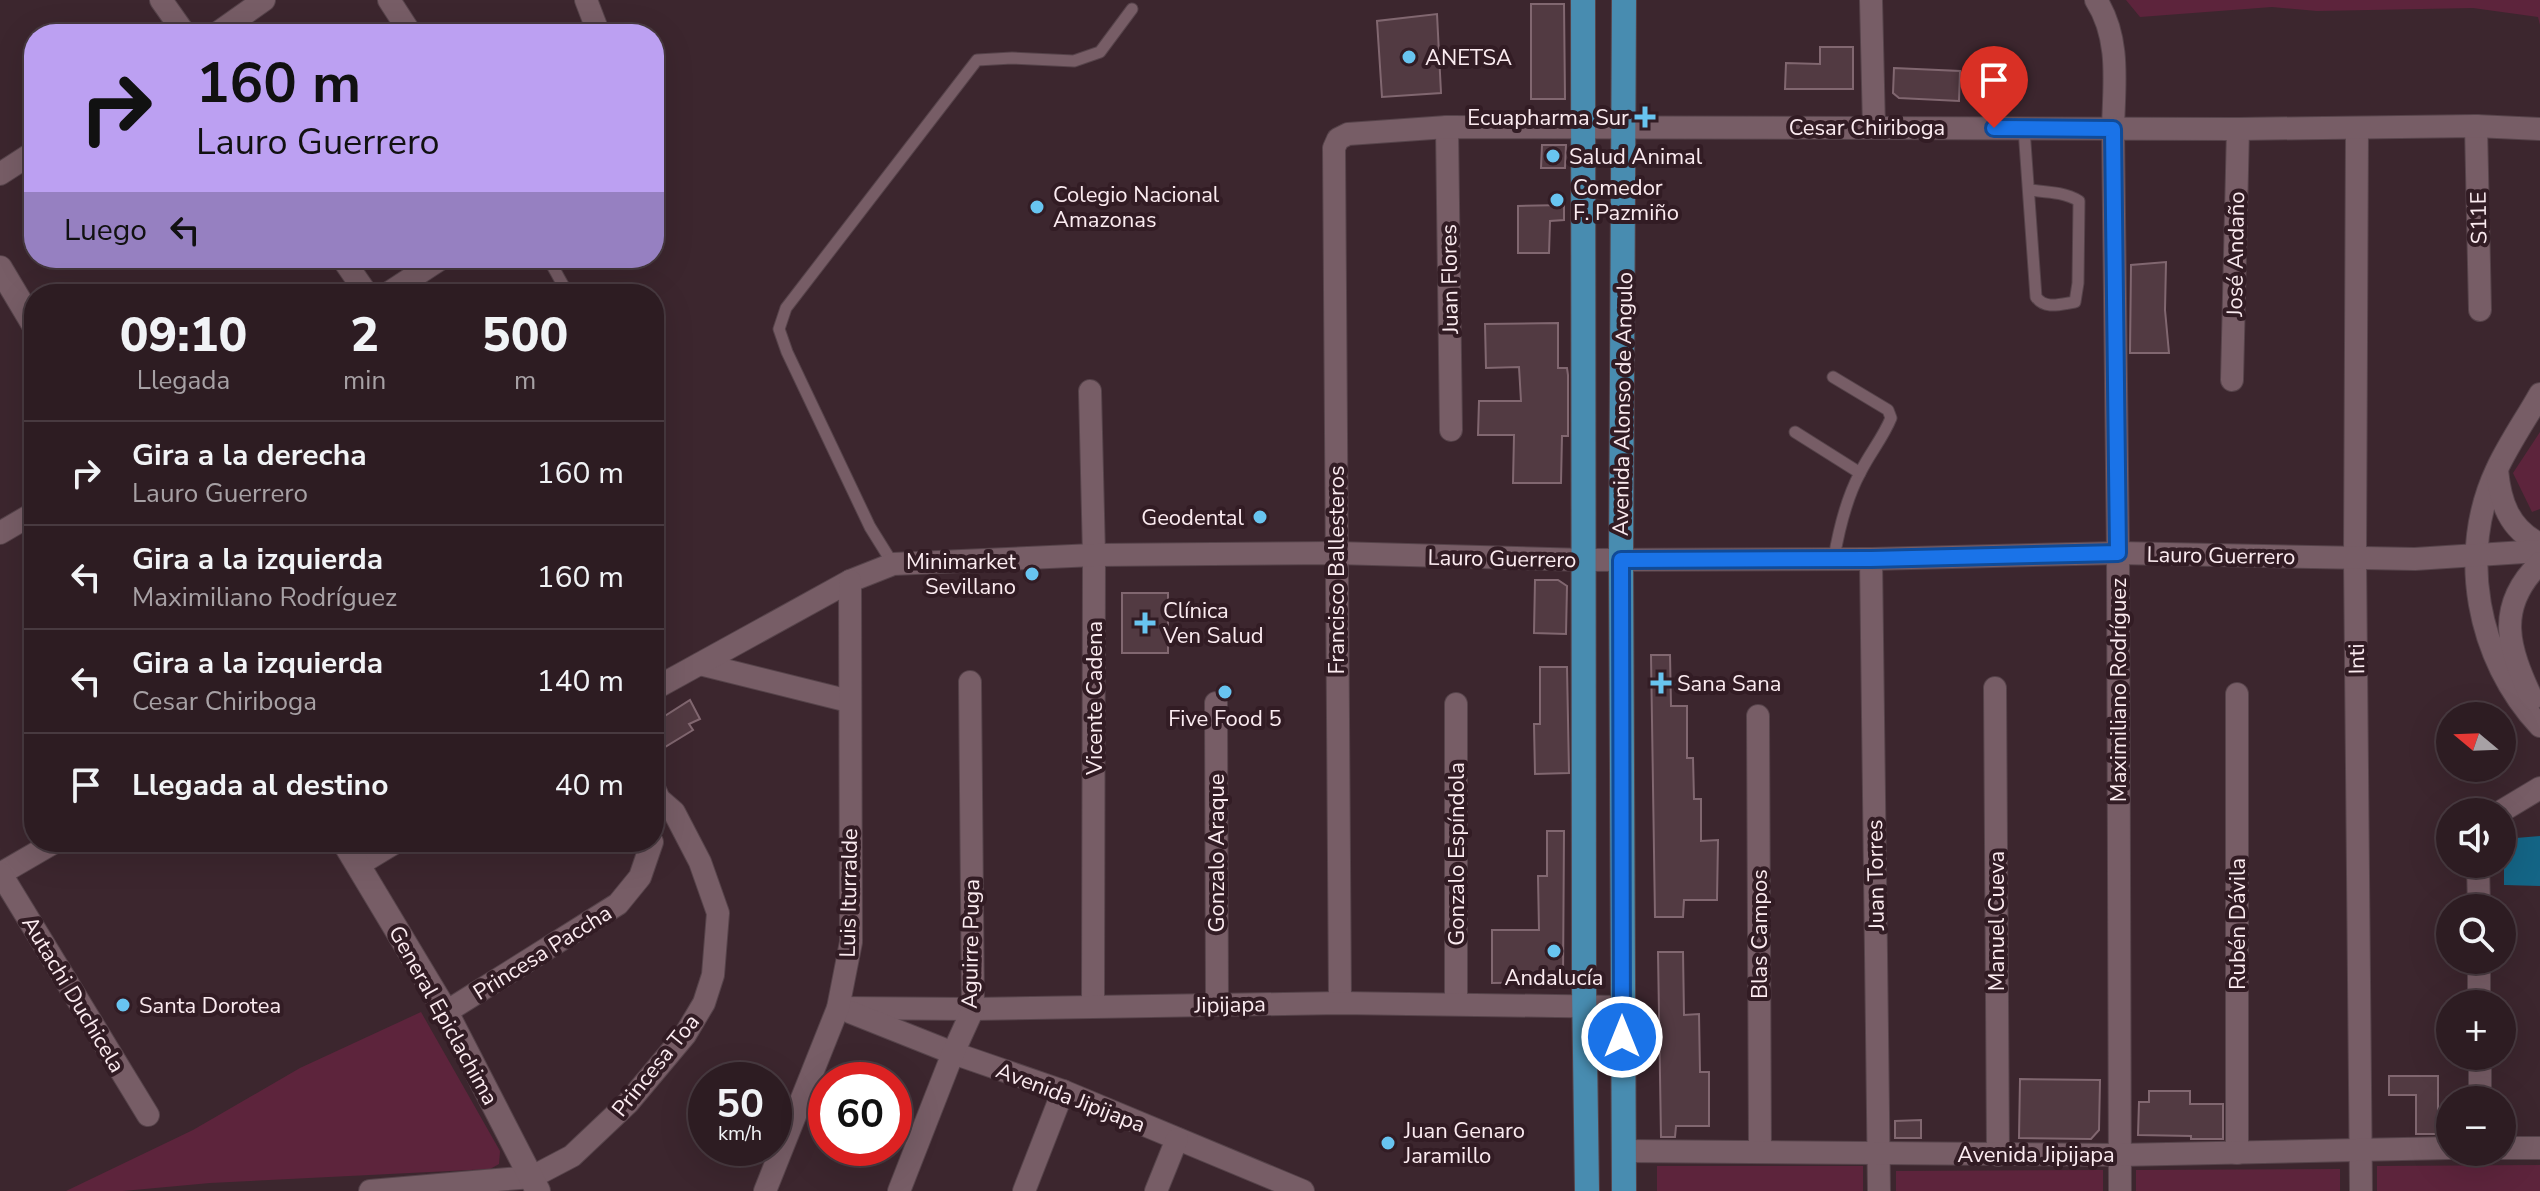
<!DOCTYPE html>
<html lang="es">
<head>
<meta charset="utf-8">
<style>
  :root { --surface:#2d1c22; --page:#39292f; --text:#f1f3f6; --muted:#a7a1a5; --line:#483a40 }
  body { margin:0; font-family:"Nunito Sans",sans-serif; background:var(--page); color:var(--text); height:100vh; display:flex; flex-direction:column; font-size:30px; white-space:nowrap }
  * { box-sizing:border-box; margin:0 }
  p { font-size:26px; color:var(--muted) }
  .icon { flex:none; width:44px; height:44px; fill:none; stroke:currentColor; stroke-width:2; stroke-linecap:round; stroke-linejoin:round }
  .map { position:relative; flex:1; overflow:hidden }
  .details { position:absolute; left:24px; top:284px; width:640px; height:568px; display:flex; flex-direction:column; background:var(--surface); border-radius:32px; box-shadow:0 8px 32px #0002,0 0 0 2px var(--line) }
  .details>* { flex:none }
  .banner { position:absolute; left:24px; top:24px; width:640px; height:244px; border-radius:32px; box-shadow:0 8px 32px #0002,0 0 0 2px var(--line); background:#bca0f2; color:#111; overflow:hidden }
  .needle { width:52px; rotate:289deg }
  .buttons { position:absolute; left:2436px; top:702px; display:grid; gap:16px }
  .buttons a { display:grid; place-items:center; width:80px; height:80px; border-radius:50%; background:var(--surface); box-shadow:0 8px 32px #0002,0 0 0 2px var(--line); font-size:40px }
  .speed { position:absolute; left:688px; top:1062px; display:flex; gap:16px; font-size:40px; font-weight:700; text-align:center }
  .speed>* { display:grid; place-content:center; width:104px; height:104px; border-radius:50%; background:var(--surface); box-shadow:0 8px 32px #0002,0 0 0 2px var(--line); line-height:1 }
  .speed small { font-size:20px; font-weight:400 }
  .speed .limit { border:12px solid #d22; background:#fff; color:#111 }
  .pin { position:absolute; display:grid; place-items:center; width:68px; height:68px; color:#fff; margin:-82px -34px; border-radius:50% 50% 50% 0; rotate:-45deg; box-shadow:0 0 8px #0007 }
  .pin .icon { rotate:45deg }
  .me { position:absolute; width:88px; margin:-44px; rotate:0deg; stroke-linejoin:round; filter:drop-shadow(0 0 6px #0008) }
  .turn { display:flex; align-items:center; gap:28px; height:168px; padding:0 40px; font-size:36px }
  .turn .icon { width:104px; height:104px; stroke-width:2.5 }
  .turn b { display:block; font-size:56px; line-height:68px }
  .then { display:flex; align-items:center; height:76px; padding:0 40px; background:#0003; gap:16px; font-size:30px }
  .eta { display:flex; justify-content:space-evenly; align-items:center; height:136px; text-align:center }
  .eta b { font-size:48px; font-weight:800; line-height:56px }
  ul { padding:0; list-style:none }
  li { display:flex; align-items:center; gap:24px; height:104px; padding:0 40px; border-top:2px solid var(--line) }
  li div { flex:1 }
  li b { display:block; font-size:30px }
  li em { font-style:normal }
  .map>svg:first-child { display:block }
  .green { fill:#5d243c }
  .water { fill:#146586 }
  .building { fill:#523a42; stroke:#816770; stroke-width:2 }
  .lines { fill:none; stroke-linecap:round; stroke-linejoin:round }
  .lane-casing { stroke:#56434a; stroke-width:13 }
  .street-casing { stroke:#56434a; stroke-width:24 }
  .secondary-casing { stroke:#56434a; stroke-width:26 }
  .primary-casing { stroke:#56434a; stroke-width:26 }
  .lane { stroke:#775d66; stroke-width:11 }
  .street { stroke:#775d66; stroke-width:22 }
  .secondary { stroke:#775d66; stroke-width:24 }
  .primary { stroke:#488cb0; stroke-width:24 }
  .route-casing { stroke:#114b97; stroke-width:20 }
  .route { stroke:#1a73e8; stroke-width:14 }
  .poi-dot { fill:#68c4f0; stroke:#321c24; stroke-width:3 }
  .labels { text-anchor:middle; stroke-width:8; stroke-linejoin:round; paint-order:stroke }
  .poi-label { font-size:22px; fill:#fbebf0; stroke:#321c24; text-anchor:start }
  .street-label { font-size:22px; fill:#fbebf0; stroke:#321c24 }
</style>
</head>
<body>
<div class="map">
<svg width="2540" height="1191" viewBox="0 0 2540 1191">
  <rect width="100%" height="100%" fill="#3c262e"/>
  <g class="green">
    <polygon points="2126,0 2540,0 2540,25 2538,17 2473,8 2317,11 2272,7 2140,17"/>
    <polygon points="2540,432 2540,509 2532,512 2513,473"/>
    <polygon points="421,1012 500,1151 499,1164 490,1169 210,1183 123,1191 66,1191 193,1130 300,1068"/>
    <polygon points="2540,1165 2540,1191 2377,1191 2377,1166"/>
    <rect x="1657" y="1166" width="206" height="25"/>
    <polygon points="2340,1169 2340,1191 2136,1191 2136,1170"/>
    <polygon points="2103,1170 2103,1191 1896,1191 1896,1171"/>
  </g>
  <polygon class="water" points="2540,836 2540,886 2504,885 2504,839"/>
  <g class="building">
    <polygon points="1531,4 1564,4 1565,99 1531,99"/>
    <polygon points="1437,14 1441,93 1382,97 1377,21"/>
    <polygon points="1820,47 1853,47 1853,89 1785,89 1786,63 1820,64"/>
    <polygon points="1894,68 1960,71 1959,101 1899,98 1893,93"/>
    <polygon points="1542,145 1566,145 1565,168 1541,168"/>
    <polygon points="1564,205 1564,220 1550,221 1549,253 1518,253 1518,206"/>
    <polygon points="2166,262 2165,310 2169,353 2130,353 2131,265"/>
    <polygon points="1558,323 1558,368 1567,368 1568,375 1568,436 1562,436 1561,483 1513,483 1514,435 1478,435 1479,401 1521,401 1519,367 1486,368 1485,324"/>
    <polygon points="1535,580 1558,580 1567,586 1566,634 1534,633"/>
    <rect x="1122" y="593" width="46" height="60"/>
    <polygon points="1651,655 1670,655 1671,706 1687,706 1687,758 1693,758 1694,799 1701,799 1701,841 1718,840 1717,900 1684,900 1683,917 1655,917"/>
    <polygon points="1540,667 1567,667 1569,773 1535,774 1534,724 1540,724"/>
    <polygon points="690,700 700,719 689,724 693,730 665,747 654,725 657,721"/>
    <polygon points="1547,831 1564,831 1563,982 1492,983 1492,930 1539,930 1538,876 1547,876"/>
    <polygon points="1658,952 1683,952 1684,1015 1699,1014 1700,1072 1709,1072 1709,1126 1676,1126 1675,1137 1661,1137"/>
    <polygon points="2389,1076 2438,1076 2438,1134 2416,1134 2416,1095 2389,1095"/>
    <polygon points="2020,1079 2100,1080 2099,1130 2091,1139 2019,1138"/>
    <polygon points="2149,1091 2190,1091 2190,1104 2223,1104 2223,1139 2191,1139 2191,1136 2138,1135 2139,1102 2149,1102"/>
    <polygon points="1921,1120 1921,1138 1895,1138 1895,1121"/>
  </g>
  <g class="lines">
    <defs>
      <g id="lane">
        <path d="M2024,129l12,168c9,13 25,7 39,5l3,-19 1,-82c-15,-9 -33,-9 -50,-11"/>
        <polyline points="548,258 568,294"/>
        <path d="M1833,377l55,33 3,8c-8,20 -22,36 -31,55 -14,26 -21,56 -26,85"/>
        <polyline points="1795,432 1860,473"/>
        <polyline points="893,564 870,527 787,352 779,329 786,308 977,60 1012,58 1074,61 1100,52 1132,9"/>
      </g>
      <g id="street">
        <polyline points="161,0 185,34"/>
        <polyline points="389,0 411,34"/>
        <polyline points="586,0 599,34"/>
        <polyline points="1871,0 1874,127"/>
        <path d="M2096,0c25,39 18,85 17,129l5,424 2,638"/>
        <polyline points="216,34 264,0"/>
        <polyline points="2476,126 2480,310"/>
        <polyline points="1447,127 1451,430"/>
        <polyline points="2357,128 2355,558 2361,1191"/>
        <polyline points="0,174 34,152"/>
        <polyline points="342,258 367,294"/>
        <polyline points="387,294 442,258"/>
        <polyline points="2232,380 2238,129"/>
        <polyline points="1090,391 1094,555 1093,1006"/>
        <path d="M2540,394c-14,25 -31,49 -43,75 -40,84 -20,190 43,257"/>
        <path d="M2497,470c3,32 12,59 43,74"/>
        <polyline points="0,533 34,513"/>
        <polyline points="1871,559 1879,1191"/>
        <polyline points="700,664 849,701"/>
        <polyline points="1995,688 1998,1155"/>
        <polyline points="654,689 850,581 893,564 1094,555 1336,553 1584,560 1871,559 2118,553 2415,559 2540,551"/>
        <polyline points="2237,694 2237,1153"/>
        <path d="M2532,699c-23,-50 -38,-91 8,-136"/>
        <polyline points="1216,703 1217,1003"/>
        <polyline points="1758,716 1760,1152"/>
        <polyline points="2500,812 2540,788"/>
        <polyline points="2478,864 2479,908"/>
        <polyline points="358,865 396,842"/>
        <polyline points="0,874 55,842"/>
        <polyline points="1,874 148,1115"/>
        <polyline points="2479,960 2479,1004"/>
        <polyline points="1340,1003 1334,148 1338,139 1348,134 1447,127 2238,129 2476,126 2540,129"/>
        <polyline points="1456,1004 1456,704"/>
        <polyline points="838,1008 973,1009 1340,1003 1622,1007"/>
        <polyline points="446,1012 618,904 640,877 652,842"/>
        <polyline points="850,1012 953,1053 1063,1091 1303,1191"/>
        <polyline points="2480,1056 2480,1100"/>
        <polyline points="2502,1148 2540,1148"/>
        <polyline points="1623,1151 2119,1155 2450,1148"/>
        <polyline points="370,1191 532,1177 572,1156 628,1103 685,1035 704,1003 713,975 718,913 700,862 674,812 659,799 654,788"/>
        <polyline points="765,1191 838,1008 851,942 850,581"/>
        <polyline points="899,1191 953,1053 973,1009 970,682"/>
        <polyline points="1024,1191 1063,1091"/>
        <polyline points="1156,1191 1177,1139"/>
      </g>
      <g id="secondary">
        <polyline points="0,268 34,325"/>
        <polyline points="344,842 446,1012 538,1191"/>
      </g>
      <g id="primary">
        <polyline points="1583,0 1584,985 1587,1191"/>
        <polyline points="1624,1191 1621,560 1624,0"/>
      </g>
    </defs>
    <use href="#lane" class="lane-casing"/>
    <use href="#street" class="street-casing"/>
    <use href="#secondary" class="secondary-casing"/>
    <use href="#primary" class="primary-casing"/>
    <use href="#lane" class="lane"/>
    <use href="#street" class="street"/>
    <use href="#secondary" class="secondary"/>
    <use href="#primary" class="primary"/>
  </g>
  <g class="lines">
    <defs>
      <polyline id="route" points="1622,1037 1621,560 1871,559 2118,553 2113,129 1994,128"/>
    </defs>
    <use href="#route" class="route-casing"/>
    <use href="#route" class="route"/>
  </g>
  <g class="poi-dot">
    <circle cx="1409" cy="57" r="8"/>
    <path d="M1641 105h8v8h8v8h-8v8h-8v-8h-8v-8h8z"/>
    <circle cx="1553" cy="156" r="8"/>
    <circle cx="1557" cy="200" r="8"/>
    <circle cx="1037" cy="207" r="8"/>
    <circle cx="1260" cy="517" r="8"/>
    <circle cx="1032" cy="574" r="8"/>
    <path d="M1141 611h8v8h8v8h-8v8h-8v-8h-8v-8h8z"/>
    <path d="M1657 671h8v8h8v8h-8v8h-8v-8h-8v-8h8z"/>
    <circle cx="1225" cy="692" r="8"/>
    <circle cx="1554" cy="951" r="8"/>
    <circle cx="123" cy="1005" r="8"/>
    <circle cx="1388" cy="1143" r="8"/>
  </g>
  <g class="labels">
    <g class="poi-label">
      <text x="1425" y="65">ANETSA</text>
      <text x="1629" y="125" text-anchor="end">Ecuapharma Sur</text>
      <text x="1569" y="164">Salud Animal</text>
      <text x="1573" y="195">Comedor<tspan x="1573" dy="25">F. Pazmiño</tspan></text>
      <text x="1053" y="202">Colegio Nacional<tspan x="1053" dy="25">Amazonas</tspan></text>
      <text x="1244" y="525" text-anchor="end">Geodental</text>
      <text x="1016" y="569" text-anchor="end">Minimarket<tspan x="1016" dy="25">Sevillano</tspan></text>
      <text x="1163" y="618">Clínica<tspan x="1163" dy="25">Ven Salud</tspan></text>
      <text x="1677" y="691">Sana Sana</text>
      <text x="1225" y="726" text-anchor="middle">Five Food 5</text>
      <text x="1554" y="985" text-anchor="middle">Andalucía</text>
      <text x="139" y="1013">Santa Dorotea</text>
      <text x="1404" y="1138">Juan Genaro<tspan x="1404" dy="25">Jaramillo</tspan></text>
    </g>
    <g class="street-label">
      <text x="1867" y="135">Cesar Chiriboga</text>
      <text transform="translate(2478 218) rotate(-91)" y="8">S11E</text>
      <text transform="translate(2235 254) rotate(-89)" y="8">José Andaño</text>
      <text transform="translate(1449 279) rotate(-91)" y="8">Juan Flores</text>
      <text transform="translate(1622 404) rotate(-89)" y="8">Avenida Alonso de Angulo</text>
      <text transform="translate(2221 555) rotate(1)" y="8">Lauro Guerrero</text>
      <text transform="translate(1502 558) rotate(1)" y="8">Lauro Guerrero</text>
      <text transform="translate(1336 570) rotate(-90)" y="8">Francisco Ballesteros</text>
      <text transform="translate(2356 659) rotate(-91)" y="8">Inti</text>
      <text transform="translate(2118 690) rotate(-90)" y="8">Maximiliano Rodríguez</text>
      <text transform="translate(1094 698) rotate(-90)" y="8">Vicente Cadena</text>
      <text transform="translate(1216 853) rotate(-90)" y="8">Gonzalo Araque</text>
      <text transform="translate(1456 854) rotate(-90)" y="8">Gonzalo Espíndola</text>
      <text transform="translate(1875 875) rotate(-91)" y="8">Juan Torres</text>
      <text transform="translate(848 893) rotate(-89)" y="8">Luis Iturralde</text>
      <text transform="translate(1996 921) rotate(-90)" y="8">Manuel Cueva</text>
      <text transform="translate(2237 924) rotate(-90)" y="8">Rubén Dávila</text>
      <text transform="translate(1759 934) rotate(-90)" y="8">Blas Campos</text>
      <text transform="translate(970 944) rotate(-89)" y="8">Aguirre Puga</text>
      <text transform="translate(542 952) rotate(-32)" y="8">Princesa Paccha</text>
      <text transform="translate(74 994) rotate(59)" y="8">Autachi Duchicela</text>
      <text transform="translate(1230 1004) rotate(-1)" y="8">Jipijapa</text>
      <text transform="translate(444 1015) rotate(61)" y="8">General Epiclachima</text>
      <text transform="translate(655 1065) rotate(-51)" y="8">Princesa Toa</text>
      <text transform="translate(1071 1097) rotate(21)" y="8">Avenida Jipijapa</text>
      <text x="2036" y="1162">Avenida Jipijapa</text>
    </g>
  </g>
</svg>
<div class="buttons">
<a><svg class="needle" viewBox="-14 -14 28 28"><path d="M0-13l5 13h-10z" fill="#e53935"/><path d="M0 13l5-13h-10z" fill="#a7a1a5"/></svg></a>
<a><svg class="icon" aria-label="sound" viewBox="0 0 24 24"><path d="M4 9h4l5-4v14l-5-4H4zM17 9q2 3 0 6"/></svg></a>
<a><svg class="icon" aria-label="search" viewBox="0 0 24 24"><circle cx="10" cy="10" r="6"/><path d="M15 15l6 6"/></svg></a>
<a>+</a>
<a>−</a>
</div>
<div class="speed"><div>50<small>km/h</small></div><div class="limit">60</div></div>
<div class="pin" style="left:1994px;top:128px;background:#d93025"><svg class="icon" aria-label="arrive" viewBox="0 0 24 24"><path d="M6 21V4h12l-3 4 3 4H6"/></svg></div>
<svg class="me" style="left:1622px;top:1037px" viewBox="-20 -20 40 40"><circle r="17" fill="#1a73e8" stroke="#fff" stroke-width="3"/><path d="M0-11L8 9 0 5-8 9z" fill="#fff"/></svg>
<div class="banner">
<div class="turn"><svg class="icon" aria-label="right" viewBox="0 0 24 24"><path d="M7 20v-9h11M14 6l5 5-5 5"/></svg><div><b>160 m</b>Lauro Guerrero</div></div>
<div class="then">Luego<svg class="icon" aria-label="left" viewBox="0 0 24 24"><path d="M17 20v-9H6M10 6l-5 5 5 5"/></svg></div>
</div>
<section class="details">
<div class="eta">
<div><b>09:10</b><p>Llegada</p></div>
<div><b>2</b><p>min</p></div>
<div><b>500</b><p>m</p></div>
</div>
<ul>
<li><svg class="icon" aria-label="right" viewBox="0 0 24 24"><path d="M7 20v-9h11M14 6l5 5-5 5"/></svg><div><b>Gira a la derecha</b><p>Lauro Guerrero</p></div><em>160 m</em></li>
<li><svg class="icon" aria-label="left" viewBox="0 0 24 24"><path d="M17 20v-9H6M10 6l-5 5 5 5"/></svg><div><b>Gira a la izquierda</b><p>Maximiliano Rodríguez</p></div><em>160 m</em></li>
<li><svg class="icon" aria-label="left" viewBox="0 0 24 24"><path d="M17 20v-9H6M10 6l-5 5 5 5"/></svg><div><b>Gira a la izquierda</b><p>Cesar Chiriboga</p></div><em>140 m</em></li>
<li><svg class="icon" aria-label="arrive" viewBox="0 0 24 24"><path d="M6 21V4h12l-3 4 3 4H6"/></svg><div><b>Llegada al destino</b></div><em>40 m</em></li>
</ul>
</section>
</div>
</body>
</html>
